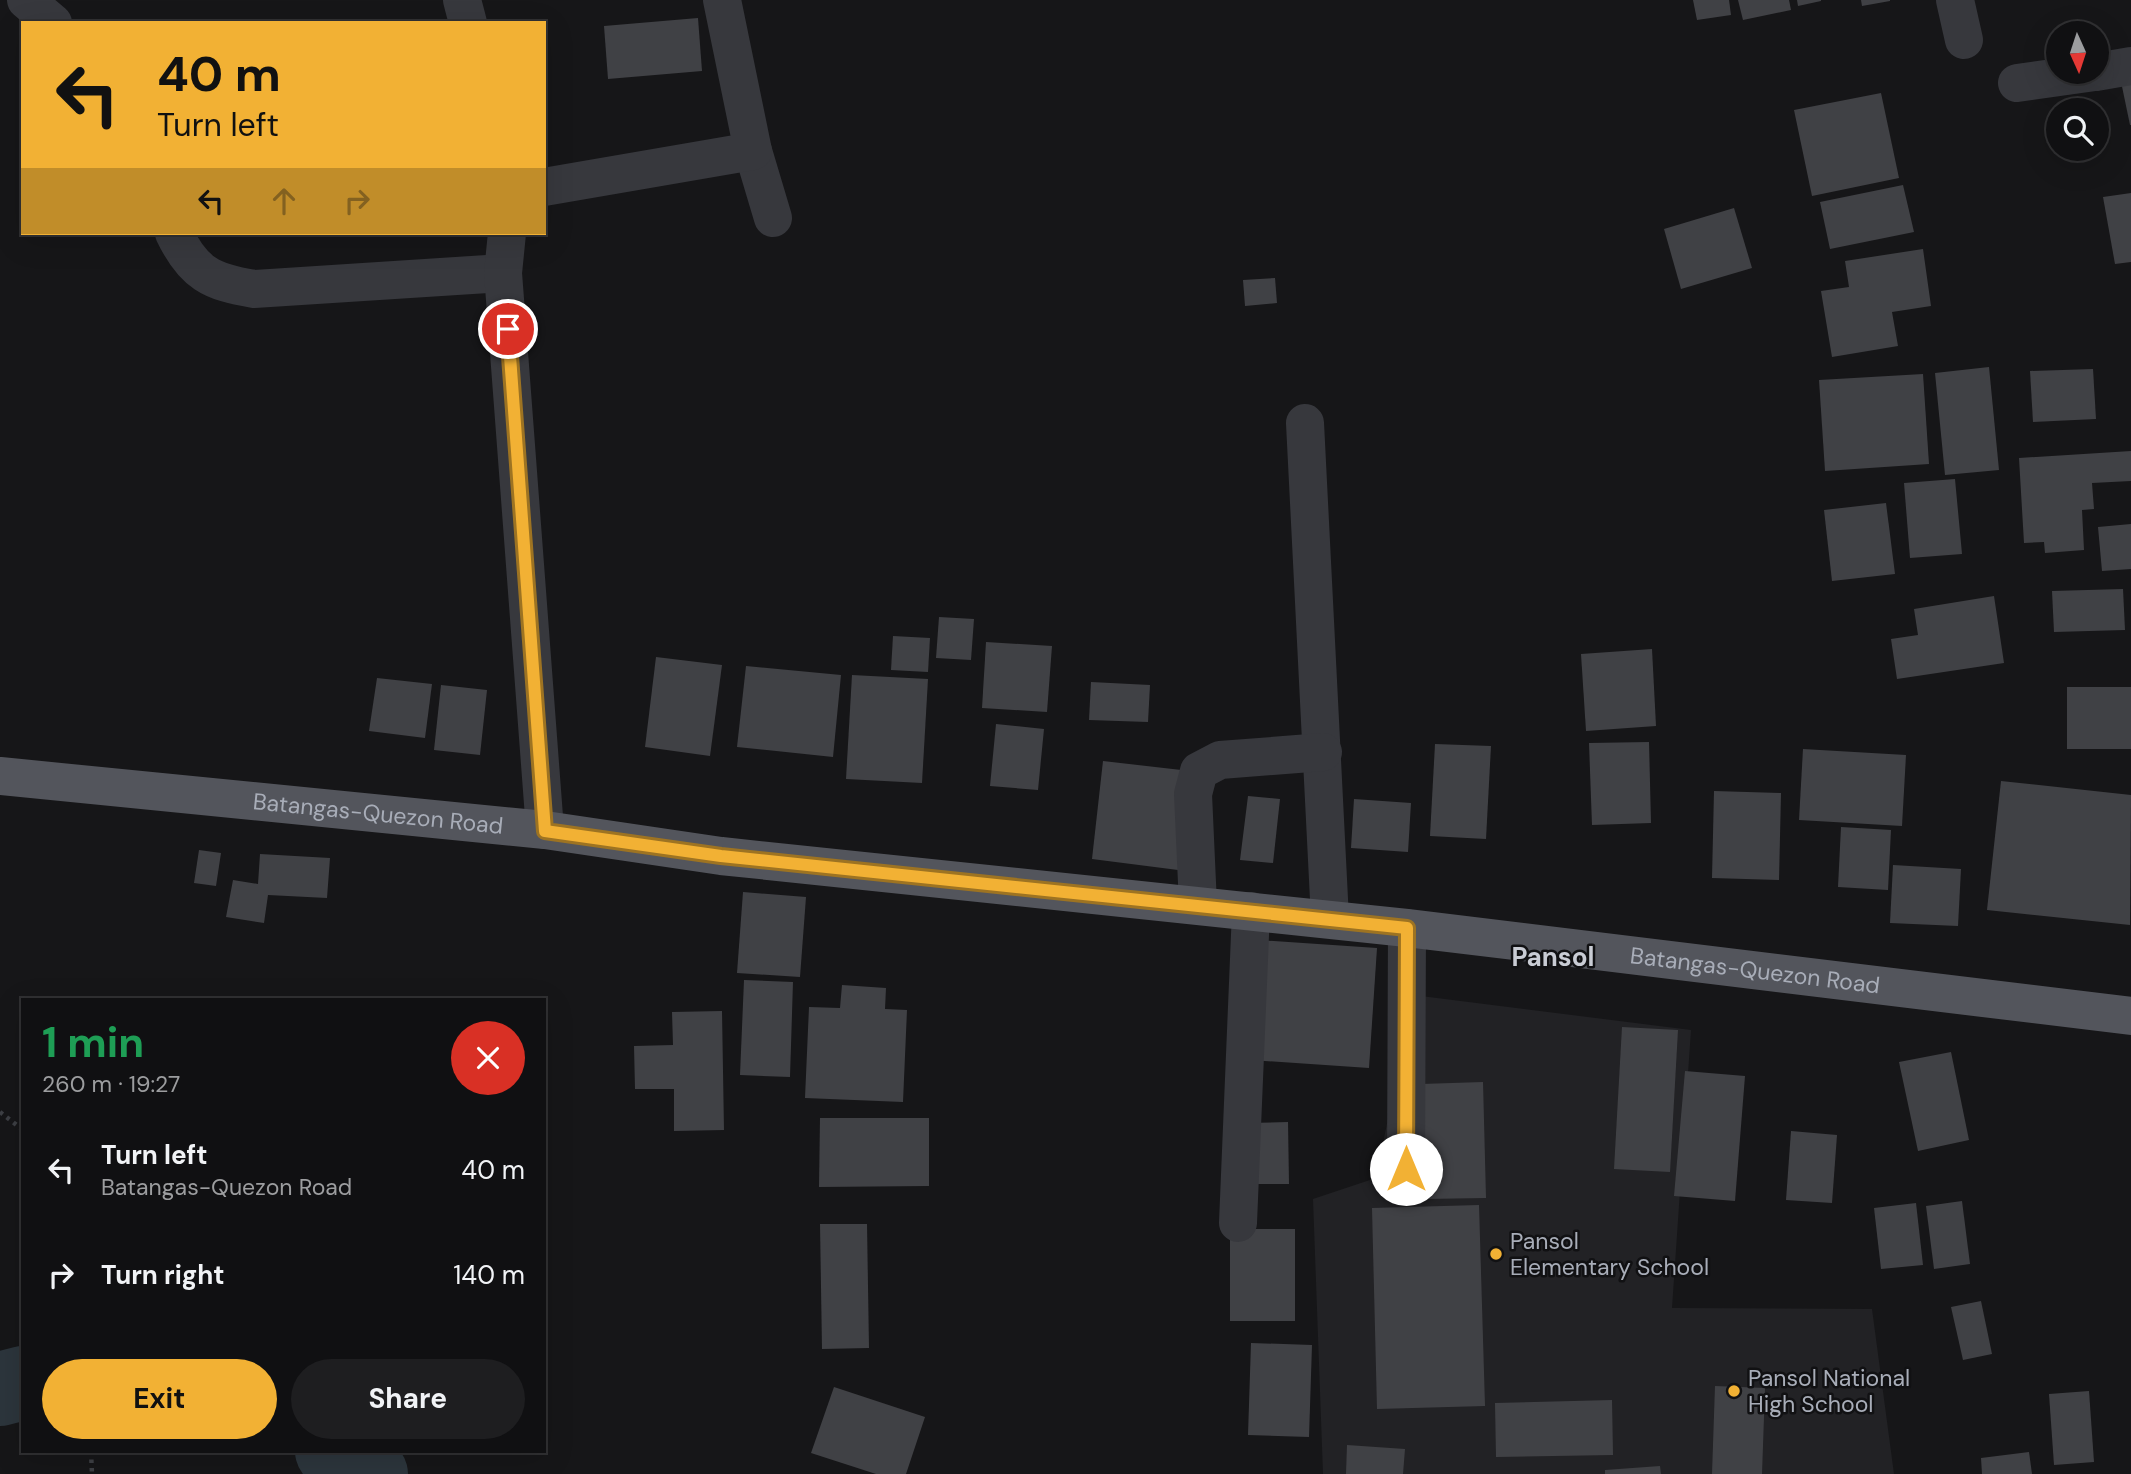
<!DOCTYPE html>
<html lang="en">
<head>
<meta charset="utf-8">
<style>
  :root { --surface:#101012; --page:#1e1e20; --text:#f1f3f6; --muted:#9c9d9f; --line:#303032; --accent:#f2b134 }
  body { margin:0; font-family:"DM Sans",sans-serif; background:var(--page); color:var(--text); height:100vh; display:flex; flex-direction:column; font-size:26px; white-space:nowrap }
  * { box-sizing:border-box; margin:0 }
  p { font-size:23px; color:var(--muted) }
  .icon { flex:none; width:38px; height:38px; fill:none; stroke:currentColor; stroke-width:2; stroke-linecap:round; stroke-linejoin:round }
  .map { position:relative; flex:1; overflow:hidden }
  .sheet { position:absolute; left:21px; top:998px; width:525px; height:455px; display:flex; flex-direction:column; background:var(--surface); border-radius:0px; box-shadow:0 7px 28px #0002,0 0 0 2px var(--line) }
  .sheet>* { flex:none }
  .hud { position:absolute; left:21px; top:21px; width:525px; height:214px; border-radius:0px; box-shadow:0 7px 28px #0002,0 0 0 2px var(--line); background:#f2b134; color:#111; overflow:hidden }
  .needle { width:46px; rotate:177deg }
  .fabs { position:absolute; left:2046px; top:21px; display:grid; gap:14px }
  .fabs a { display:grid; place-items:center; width:63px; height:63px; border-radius:50%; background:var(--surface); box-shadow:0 7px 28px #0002,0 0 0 2px var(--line); font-size:35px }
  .pin { position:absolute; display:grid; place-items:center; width:60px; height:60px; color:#fff; margin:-30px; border:4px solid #fff; border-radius:50%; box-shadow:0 2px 7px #0007 }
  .me { position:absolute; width:77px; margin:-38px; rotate:0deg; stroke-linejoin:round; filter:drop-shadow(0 0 5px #0008) }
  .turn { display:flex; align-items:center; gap:24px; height:147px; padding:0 21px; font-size:32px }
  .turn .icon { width:91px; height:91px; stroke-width:2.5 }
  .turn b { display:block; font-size:49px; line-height:60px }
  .lanes { display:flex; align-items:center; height:66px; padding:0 21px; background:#0003; justify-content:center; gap:35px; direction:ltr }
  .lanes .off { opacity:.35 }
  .round { display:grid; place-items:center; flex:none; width:74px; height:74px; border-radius:37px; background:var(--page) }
  .head { display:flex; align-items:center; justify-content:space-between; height:119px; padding:0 21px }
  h1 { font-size:42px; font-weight:700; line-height:52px; color:#1e9e55 }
  .action { display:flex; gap:14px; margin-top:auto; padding:14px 21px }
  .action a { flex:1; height:80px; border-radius:42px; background:var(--accent); color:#111; font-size:28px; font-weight:700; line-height:80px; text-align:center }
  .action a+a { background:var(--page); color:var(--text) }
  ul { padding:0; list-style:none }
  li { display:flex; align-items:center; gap:21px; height:105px; padding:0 21px }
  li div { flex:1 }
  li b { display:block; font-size:26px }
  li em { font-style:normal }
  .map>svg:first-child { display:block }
  .built { fill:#222225 }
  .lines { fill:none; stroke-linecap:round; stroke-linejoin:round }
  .river { stroke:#2c353c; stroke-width:74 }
  .building { fill:#404145 }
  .path { stroke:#3d3f44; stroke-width:4.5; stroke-dasharray:3.5 5; stroke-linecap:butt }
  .minor { stroke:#37383d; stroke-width:38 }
  .major { stroke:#53555c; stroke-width:38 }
  .route-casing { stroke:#9d7322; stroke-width:18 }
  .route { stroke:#f2b134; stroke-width:12 }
  .poi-dot { fill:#f2b134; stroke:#111113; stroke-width:2.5 }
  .labels { text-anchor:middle; stroke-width:5; stroke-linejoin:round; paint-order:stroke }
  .street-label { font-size:23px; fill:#a8adb8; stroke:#111113 }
  .poi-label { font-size:23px; fill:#a8adb8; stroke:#111113; text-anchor:start }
  .quarter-label { font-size:26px; font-weight:bold; fill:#c9ccd4; stroke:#111113 }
</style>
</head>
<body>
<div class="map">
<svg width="2131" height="1474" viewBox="0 0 2131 1474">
  <rect width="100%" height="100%" fill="#161618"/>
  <polygon class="built" points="1413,995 1691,1030 1672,1308 1872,1309 1894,1474 1323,1474 1313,1199 1376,1178"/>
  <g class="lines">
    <g class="river">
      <polyline points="0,1389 23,1383"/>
      <polyline points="332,1451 371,1474"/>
    </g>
  </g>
  <g class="building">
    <polygon points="1693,0 1729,0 1731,15 1697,20"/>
    <polygon points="1738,0 1789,0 1791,10 1743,20"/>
    <polygon points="1797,0 1821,0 1821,1 1798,6"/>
    <polygon points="1861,0 1890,0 1890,1 1862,6"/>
    <polygon points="698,18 702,71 608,79 604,26"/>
    <polygon points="2131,70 2131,125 2130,125 2119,72"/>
    <polygon points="1881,93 1899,178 1812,196 1794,110"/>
    <polygon points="1903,185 1914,232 1830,249 1820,202"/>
    <polygon points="2131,193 2131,262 2115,264 2103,197"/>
    <polygon points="1734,208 1752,268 1681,289 1664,229"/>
    <polygon points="1923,249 1931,306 1892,312 1898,346 1832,357 1821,291 1849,287 1845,261"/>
    <polygon points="1275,278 1277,303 1245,306 1243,280"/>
    <polygon points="1989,367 1999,470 1945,475 1935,373"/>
    <polygon points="2093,369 2096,419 2033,422 2030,371"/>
    <polygon points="1923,374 1929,464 1825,471 1819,380"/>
    <polygon points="2131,451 2131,481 2092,483 2094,509 2082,510 2084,550 2045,553 2044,542 2024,543 2019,458"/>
    <polygon points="1955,479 1962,554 1910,558 1904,483"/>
    <polygon points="1886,503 1895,574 1832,581 1824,510"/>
    <polygon points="2131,524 2131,569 2102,571 2098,527"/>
    <polygon points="2123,589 2125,630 2054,632 2052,591"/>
    <polygon points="1994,596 2004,663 1897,679 1891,639 1918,635 1914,609"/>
    <polygon points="939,617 974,619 971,660 936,658"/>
    <polygon points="893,636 930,638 928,672 891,670"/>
    <polygon points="986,642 1052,646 1047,712 982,708"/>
    <polygon points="1652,649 1656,726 1586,731 1581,654"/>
    <polygon points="656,657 722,665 710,756 645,747"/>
    <polygon points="746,666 841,675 833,757 737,747"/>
    <polygon points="852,675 928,679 922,783 846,779"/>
    <polygon points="377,678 432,684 425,738 369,731"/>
    <polygon points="1091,682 1150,685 1148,722 1089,720"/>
    <polygon points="441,685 487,690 480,755 434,750"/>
    <rect x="2067" y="687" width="64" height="62"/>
    <polygon points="996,724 1044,729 1038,790 990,786"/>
    <polygon points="1649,742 1651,823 1592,825 1589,743"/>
    <polygon points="1435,744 1491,746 1486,839 1430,836"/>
    <polygon points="1803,749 1906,755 1902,826 1799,820"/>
    <polygon points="1103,761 1190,771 1178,870 1092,859"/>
    <polygon points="2001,781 2131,795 2130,925 1987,910"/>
    <polygon points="1714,791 1781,793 1779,880 1712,878"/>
    <polygon points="1248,796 1280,799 1273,863 1240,860"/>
    <polygon points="1354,799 1411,803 1408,852 1351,848"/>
    <polygon points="1841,827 1891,830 1888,890 1838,887"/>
    <polygon points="199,850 221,853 216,886 194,883"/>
    <polygon points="260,854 330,858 327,898 268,895 264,923 226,917 233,880 258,884"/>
    <polygon points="1893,865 1961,869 1958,926 1890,923"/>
    <polygon points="743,892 806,897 800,977 737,973"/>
    <polygon points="1258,940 1377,948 1369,1068 1250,1060"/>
    <polygon points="744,980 793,982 790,1077 740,1075"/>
    <polygon points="842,985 886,988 885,1009 907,1010 903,1102 805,1098 809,1007 840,1008"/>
    <polygon points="722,1011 724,1130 674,1131 674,1089 635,1089 634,1046 673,1045 672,1012"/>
    <polygon points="1622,1027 1678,1030 1670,1172 1614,1169"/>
    <polygon points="1951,1052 1969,1140 1918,1151 1899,1062"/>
    <polygon points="1685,1071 1745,1076 1735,1201 1674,1196"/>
    <polygon points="1483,1082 1486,1198 1424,1199 1421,1084"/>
    <polygon points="820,1118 929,1118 929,1186 819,1187"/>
    <polygon points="1288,1122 1289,1184 1246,1184 1246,1123"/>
    <polygon points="1791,1131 1837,1135 1832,1203 1786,1200"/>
    <polygon points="1962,1201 1970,1264 1934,1269 1926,1206"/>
    <polygon points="1916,1203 1923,1265 1881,1269 1874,1208"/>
    <polygon points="1479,1205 1485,1406 1377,1409 1372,1208"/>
    <polygon points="820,1224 867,1224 869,1348 822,1349"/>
    <rect x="1230" y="1229" width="65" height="92"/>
    <polygon points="1981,1301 1992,1354 1963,1360 1951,1307"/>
    <polygon points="1251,1343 1312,1345 1309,1437 1248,1435"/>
    <polygon points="1715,1386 1765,1388 1762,1474 1712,1474"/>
    <polygon points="834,1387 925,1417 906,1474 876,1474 811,1453"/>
    <polygon points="2089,1391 2094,1462 2054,1465 2049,1394"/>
    <polygon points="1612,1400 1613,1455 1496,1457 1495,1403"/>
    <polygon points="1347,1445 1405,1449 1403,1474 1346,1474"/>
    <polygon points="2029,1452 2032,1474 1982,1474 1981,1458"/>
    <polygon points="1660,1466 1661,1474 1605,1474 1605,1470"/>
  </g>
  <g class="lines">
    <g class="path">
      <polyline points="0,1112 23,1130"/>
      <polyline points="91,1451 92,1474"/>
    </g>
    <g class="minor">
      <polyline points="26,0 53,23"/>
      <polyline points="462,0 468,23"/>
      <polyline points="1955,0 1964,40"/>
      <polyline points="2096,72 2131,66"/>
      <polyline points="2017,83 2095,72"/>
      <polyline points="753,151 773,218"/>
      <polyline points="544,187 753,151 722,0"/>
      <path d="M174,233c19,40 37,49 80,56l249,-16"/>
      <polyline points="507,233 503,273 545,830"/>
      <polyline points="1305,423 1330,919"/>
      <polyline points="1198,905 1193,794 1199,771 1220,760 1323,752"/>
      <polyline points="1406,1169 1407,928"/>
      <polyline points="1238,1223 1251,911"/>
    </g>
    <path class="major" id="s1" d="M0,776l545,54 176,26 686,72 724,88"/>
  </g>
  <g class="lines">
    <defs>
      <polyline id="route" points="508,329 545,831 721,856 1407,928 1406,1169"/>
    </defs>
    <use href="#route" class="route-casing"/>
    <use href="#route" class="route"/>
  </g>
  <g class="poi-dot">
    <circle cx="1496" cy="1254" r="7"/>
    <circle cx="1734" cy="1391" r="7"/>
  </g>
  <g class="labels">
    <g class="street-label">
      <text dy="8" stroke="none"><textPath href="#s1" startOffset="380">Batangas-Quezon Road</textPath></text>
      <text dy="8" stroke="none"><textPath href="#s1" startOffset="1766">Batangas-Quezon Road</textPath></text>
    </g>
    <g class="poi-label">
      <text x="1510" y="1249">Pansol<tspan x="1510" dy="26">Elementary School</tspan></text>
      <text x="1748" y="1386">Pansol National<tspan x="1748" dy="26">High School</tspan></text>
    </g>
    <g class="quarter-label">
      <text x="1553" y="966">Pansol</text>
    </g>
  </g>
</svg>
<div class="fabs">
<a><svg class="needle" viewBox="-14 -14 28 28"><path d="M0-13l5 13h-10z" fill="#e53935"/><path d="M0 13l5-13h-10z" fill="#9c9d9f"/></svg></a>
<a><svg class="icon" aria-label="search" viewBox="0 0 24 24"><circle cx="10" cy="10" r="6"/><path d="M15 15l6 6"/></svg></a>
</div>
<div class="pin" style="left:508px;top:329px;background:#d93025"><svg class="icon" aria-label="arrive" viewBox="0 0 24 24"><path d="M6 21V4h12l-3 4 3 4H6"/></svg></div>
<svg class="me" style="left:1406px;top:1169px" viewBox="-20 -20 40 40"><circle r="19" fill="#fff"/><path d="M0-13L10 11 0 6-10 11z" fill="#f2b134"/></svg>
<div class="hud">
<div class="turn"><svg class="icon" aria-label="left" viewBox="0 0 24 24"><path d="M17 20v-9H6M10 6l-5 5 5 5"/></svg><div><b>40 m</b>Turn left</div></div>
<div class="lanes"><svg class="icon" aria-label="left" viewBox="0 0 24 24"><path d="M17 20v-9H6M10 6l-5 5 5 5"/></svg><svg class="icon off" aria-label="ahead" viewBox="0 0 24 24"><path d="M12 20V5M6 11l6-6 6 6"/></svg><svg class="icon off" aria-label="right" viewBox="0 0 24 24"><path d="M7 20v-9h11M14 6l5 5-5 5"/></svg></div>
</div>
<section class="sheet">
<div class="head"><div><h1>1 min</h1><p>260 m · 19:27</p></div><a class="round" style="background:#d93025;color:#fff"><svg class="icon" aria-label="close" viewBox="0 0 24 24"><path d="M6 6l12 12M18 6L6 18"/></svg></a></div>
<ul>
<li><svg class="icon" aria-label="left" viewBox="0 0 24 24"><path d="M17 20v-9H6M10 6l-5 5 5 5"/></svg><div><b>Turn left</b><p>Batangas-Quezon Road</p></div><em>40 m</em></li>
<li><svg class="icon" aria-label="right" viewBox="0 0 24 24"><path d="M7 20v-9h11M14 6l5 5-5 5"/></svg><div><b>Turn right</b></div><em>140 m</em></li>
</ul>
<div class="action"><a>Exit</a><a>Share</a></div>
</section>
</div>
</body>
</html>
